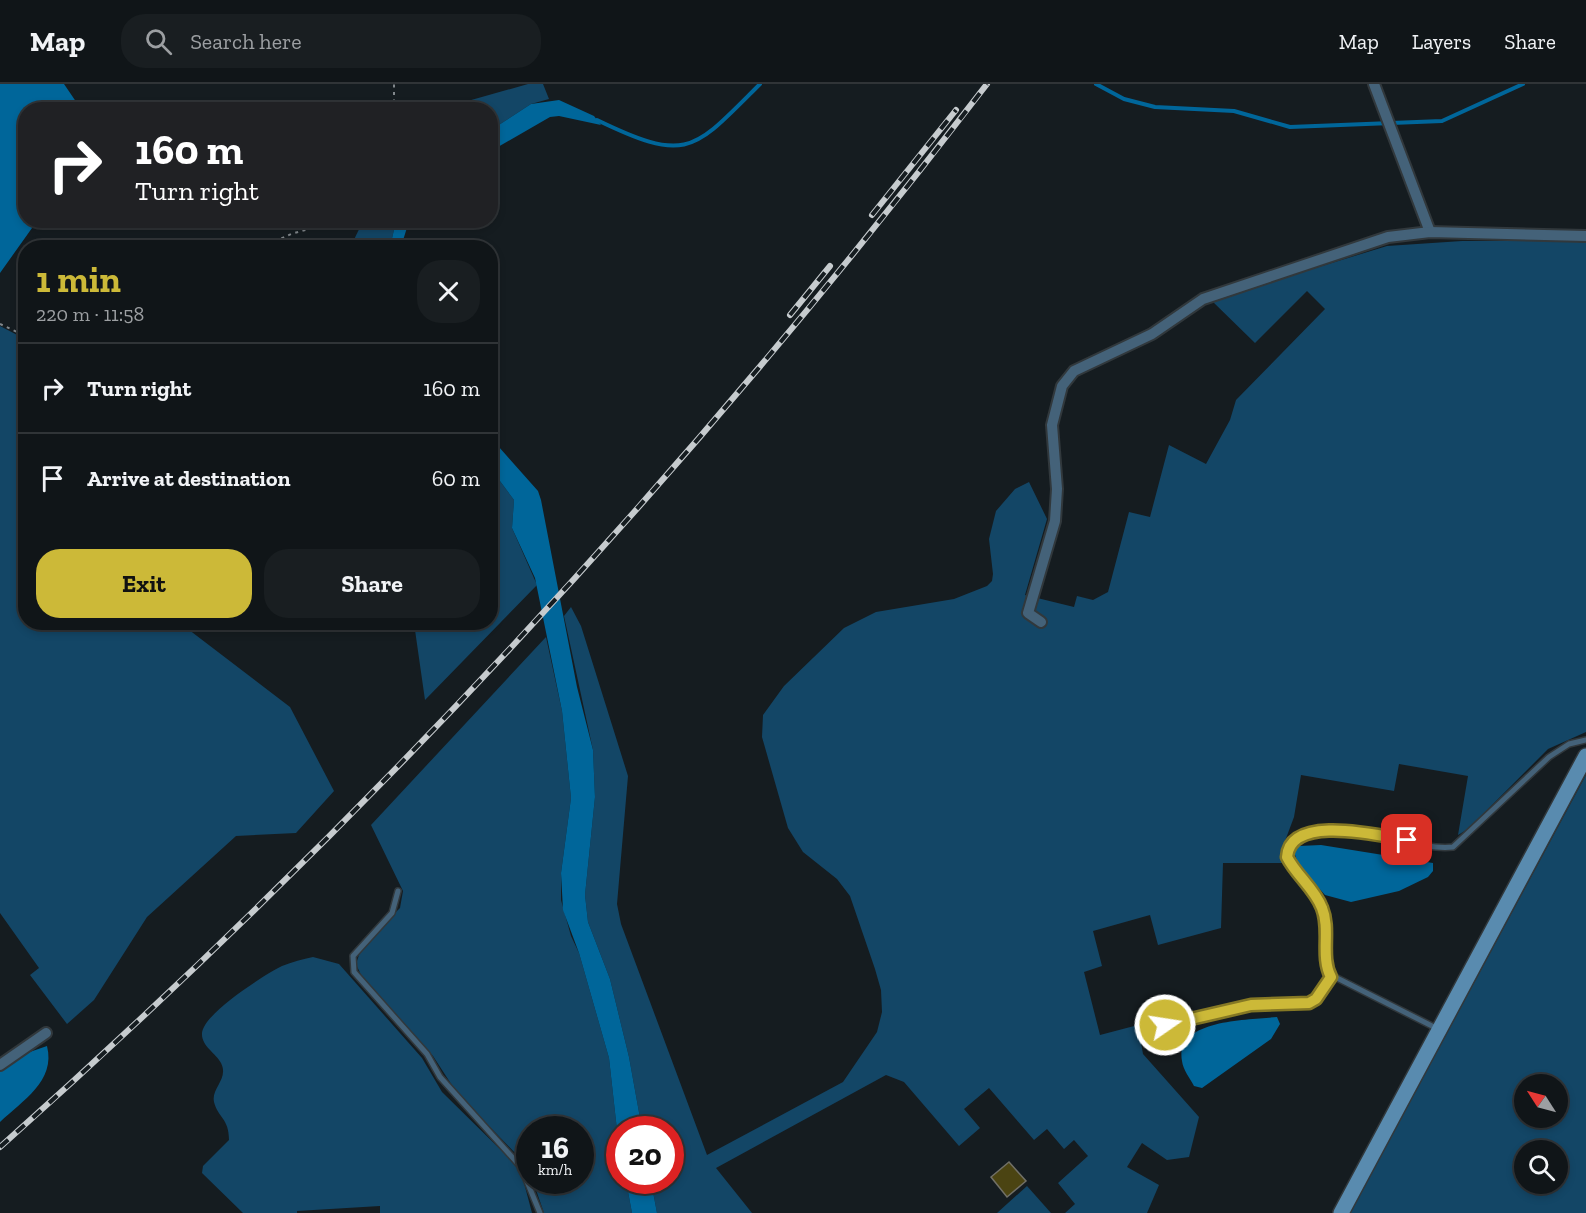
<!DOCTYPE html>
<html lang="en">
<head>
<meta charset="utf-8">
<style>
  :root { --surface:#101518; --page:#191e21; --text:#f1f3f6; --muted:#9c9fa2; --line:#303437; --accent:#ccb938 }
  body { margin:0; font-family:"Zilla Slab",serif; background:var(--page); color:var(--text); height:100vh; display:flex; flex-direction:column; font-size:22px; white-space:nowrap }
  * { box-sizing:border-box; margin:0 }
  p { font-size:20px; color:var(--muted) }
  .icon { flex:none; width:33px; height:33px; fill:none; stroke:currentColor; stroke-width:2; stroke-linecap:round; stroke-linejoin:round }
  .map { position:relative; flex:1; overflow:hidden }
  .side { position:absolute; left:18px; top:156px; width:480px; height:390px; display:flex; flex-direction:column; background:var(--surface); border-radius:24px; box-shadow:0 3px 9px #0003,0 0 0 2px var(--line) }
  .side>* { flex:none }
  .banner { position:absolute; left:18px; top:18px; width:480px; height:126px; border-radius:24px; box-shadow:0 3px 9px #0003,0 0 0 2px var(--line); background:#202124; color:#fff; overflow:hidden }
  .needle { width:39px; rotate:306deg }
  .tools { position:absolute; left:1514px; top:990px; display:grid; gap:12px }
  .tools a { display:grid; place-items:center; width:54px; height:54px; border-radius:50%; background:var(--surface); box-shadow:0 3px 9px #0003,0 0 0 2px var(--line); font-size:30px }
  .speed { position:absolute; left:516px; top:1032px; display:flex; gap:12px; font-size:30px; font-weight:700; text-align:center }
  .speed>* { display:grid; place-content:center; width:78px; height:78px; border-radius:50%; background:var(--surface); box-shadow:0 3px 9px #0003,0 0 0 2px var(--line); line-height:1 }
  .speed small { font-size:15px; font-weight:400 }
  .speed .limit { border:9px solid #d22; background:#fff; color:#111 }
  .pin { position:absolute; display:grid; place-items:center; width:51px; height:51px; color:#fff; margin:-26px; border-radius:12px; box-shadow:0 3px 9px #0006 }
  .me { position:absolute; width:66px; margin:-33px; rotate:77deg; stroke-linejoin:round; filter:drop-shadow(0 0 4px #0008) }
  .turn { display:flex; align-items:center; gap:21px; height:126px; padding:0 18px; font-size:27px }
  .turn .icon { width:78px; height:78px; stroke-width:2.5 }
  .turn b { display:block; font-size:42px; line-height:51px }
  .round { display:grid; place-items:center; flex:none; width:63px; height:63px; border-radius:24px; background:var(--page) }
  .headline { display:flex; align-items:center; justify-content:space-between; height:102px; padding:0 18px }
  h1 { font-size:36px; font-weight:800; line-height:45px; color:var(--accent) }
  .button { display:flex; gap:12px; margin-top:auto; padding:12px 18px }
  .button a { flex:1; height:69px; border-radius:24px; background:var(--accent); color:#111; font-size:24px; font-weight:800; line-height:69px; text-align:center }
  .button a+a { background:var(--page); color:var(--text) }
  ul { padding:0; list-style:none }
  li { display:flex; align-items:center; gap:18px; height:90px; padding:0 18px; border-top:2px solid var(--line) }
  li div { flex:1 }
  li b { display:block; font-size:22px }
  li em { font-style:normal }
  header { display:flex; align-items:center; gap:36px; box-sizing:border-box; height:84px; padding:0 30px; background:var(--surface); border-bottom:2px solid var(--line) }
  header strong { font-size:28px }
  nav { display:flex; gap:33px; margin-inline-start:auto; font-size:21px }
  .search { width:420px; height:54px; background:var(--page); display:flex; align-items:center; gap:15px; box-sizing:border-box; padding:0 21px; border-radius:24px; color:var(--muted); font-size:22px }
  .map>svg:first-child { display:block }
  .green { fill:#134666; fill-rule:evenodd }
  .water { fill:#00669a }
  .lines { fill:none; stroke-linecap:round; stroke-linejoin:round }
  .stream { stroke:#00669a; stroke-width:4 }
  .building { fill:#4b4412; stroke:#717067; stroke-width:1.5 }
  .lane-casing { stroke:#31383c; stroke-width:8 }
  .street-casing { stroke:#31383c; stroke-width:14 }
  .secondary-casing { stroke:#31383c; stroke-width:18 }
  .path { stroke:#82888c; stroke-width:2; stroke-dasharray:3 4.5; stroke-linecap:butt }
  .lane { stroke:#446279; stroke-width:5 }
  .street { stroke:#446279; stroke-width:10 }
  .secondary { stroke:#598baf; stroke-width:15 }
  .rail-casing { stroke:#c6cbce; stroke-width:6 }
  .rail { stroke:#151c20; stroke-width:4; stroke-dasharray:11; stroke-linecap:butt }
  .route-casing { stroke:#857824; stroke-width:15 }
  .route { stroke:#ccb938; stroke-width:10 }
</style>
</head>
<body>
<header>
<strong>Map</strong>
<div class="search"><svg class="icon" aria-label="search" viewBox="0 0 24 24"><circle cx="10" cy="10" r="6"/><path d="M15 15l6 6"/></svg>Search here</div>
<nav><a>Map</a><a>Layers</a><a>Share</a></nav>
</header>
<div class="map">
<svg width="1586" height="1129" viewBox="0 0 1586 1129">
  <rect width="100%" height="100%" fill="#151c20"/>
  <g class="green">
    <polygon points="528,0 543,0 549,15 531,20 491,46 490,26 436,26"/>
    <polygon points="363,137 396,137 390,163 350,164"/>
    <polygon points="1462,157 1569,157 1586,159 1586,648 1548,665 1468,745 1458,751 1468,692 1399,680 1394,707 1301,691 1294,733 1282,765 1288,779 1223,779 1221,844 1158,861 1150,831 1093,847 1102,882 1084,888 1100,951 1138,941 1143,970 1199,1033 1189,1073 1167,1076 1142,1059 1127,1083 1159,1101 1147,1129 1065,1129 1075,1120 1058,1099 1088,1072 1074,1056 1064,1065 1047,1045 1034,1056 989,1004 964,1025 980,1044 959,1062 904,998 886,991 716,1084 752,1129 657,1129 651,1097 670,1096 670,1046 642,1045 629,973 610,895 588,838 585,811 595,713 593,666 564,532 571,523 581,542 628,692 617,820 621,840 707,1071 843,998 877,948 882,928 881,906 875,885 850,812 837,795 803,768 788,744 762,653 763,631 784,602 844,544 876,528 954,515 987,502 992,497 993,490 989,455 996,427 1015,405 1029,398 1047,435 1025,511 1074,523 1077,512 1093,516 1108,508 1129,428 1150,433 1169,361 1206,380 1230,336 1236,316 1325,225 1307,207 1255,259 1211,216 1387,162"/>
    <polygon points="0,242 25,255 26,538 180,539 290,623 334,707 296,749 236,752 147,833 94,916 67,940 30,891 39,884 0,829"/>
    <polygon points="491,385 514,416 512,444 537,501 425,616 414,539 490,538"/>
    <polygon points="546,553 562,627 571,714 561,789 561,816 571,852 579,869 609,974 619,1064 620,1096 626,1097 632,1129 544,1129 533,1097 580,1096 580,1046 530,1046 529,1089 519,1073 457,1009 433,972 361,891 356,880 362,862 400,824 403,807 371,741"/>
    <path d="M1586,691v438h-236zM1557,1000v34h-33v-34zM1557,1066v34h-33v-34z"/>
    <path d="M313,873l26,7 83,94 20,34 74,73 7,14 9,34h-152v-7l-83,5v2h-54l-41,-40 1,-7 26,-26c0,-22 -11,-22 -15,-38 -3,-14 15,-23 7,-39 -5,-10 -20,-17 -19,-30 2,-20 62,-58 80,-67 10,-4 21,-7 31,-9z"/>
    <polygon points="1027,1102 1051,1129 997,1129"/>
  </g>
  <g class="water">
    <polygon points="0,0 64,0 81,25 26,26 26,136 37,137 0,189"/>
    <polygon points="559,16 594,32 601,41 559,32 550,33 491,67 491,46 531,20"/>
    <polygon points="396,137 409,137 401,163 390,163"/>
    <polygon points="491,354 538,407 541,416 577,603 593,666 595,713 585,811 588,838 610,895 629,973 642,1045 620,1046 619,1064 609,974 579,869 563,826 561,789 571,714 562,627 535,494 512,444 514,416 491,385"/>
    <polygon points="1321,761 1433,779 1433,787 1428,793 1399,807 1351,818 1325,811 1299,782 1294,768 1299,762"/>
    <path d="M1277,933l3,7 -9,15 -69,49 -8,-2c-4,-8 -11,-16 -12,-25 -8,-42 67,-41 95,-44z"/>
    <path d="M47,962c9,35 -25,55 -47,76v-53l21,-14z"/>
    <polygon points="626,1097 651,1097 657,1129 632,1129"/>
  </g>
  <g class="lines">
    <g class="stream">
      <polyline points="1096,0 1124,15 1155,23 1234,27 1290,43 1442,37 1523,0"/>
      <path d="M597,36c91,44 96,31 163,-36"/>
    </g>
  </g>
  <polygon class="building" points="1009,1078 1026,1097 1007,1113 991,1093"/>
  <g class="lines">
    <defs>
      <g id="lane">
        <polyline points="398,807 392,829 353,872 354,888 427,970 440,993 521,1083 540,1129"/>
        <path d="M1331,893l-5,-14 -3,-54 -36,-52 8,-17c44,-30 113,12 158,7l96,-90 20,-13 17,-4"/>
        <path d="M1144,946l107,-25 58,-2c11,-7 13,-23 26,-26l103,52"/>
      </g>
      <g id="street">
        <polyline points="1374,0 1430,148"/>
        <polyline points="1041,538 1028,529 1055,437 1057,405 1052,341 1062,302 1074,287 1152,250 1203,215 1388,153 1430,148 1586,152"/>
        <polyline points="0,981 46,949"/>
      </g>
      <polyline id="secondary" points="1341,1129 1586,672"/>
    </defs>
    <use href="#lane" class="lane-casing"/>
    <use href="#street" class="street-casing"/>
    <use href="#secondary" class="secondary-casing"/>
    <g class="path">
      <polyline points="394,26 394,0"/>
      <polyline points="261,164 291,150 341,136"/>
      <polyline points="0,240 26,252"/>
    </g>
    <use href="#lane" class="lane"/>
    <use href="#street" class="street"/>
    <use href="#secondary" class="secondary"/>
    <defs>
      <g id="rail">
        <polyline points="872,131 956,26"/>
        <polyline points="790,231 830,182"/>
        <path d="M0,1063c361,-321 693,-679 987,-1063"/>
      </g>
    </defs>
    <use href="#rail" class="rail-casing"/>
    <use href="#rail" class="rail"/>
  </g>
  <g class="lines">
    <defs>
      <path id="route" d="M1165,941l86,-20 58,-2 7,-4 15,-22c-11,-21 0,-47 -9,-69 -7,-19 -26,-33 -35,-51 3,-44 94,-21 120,-17"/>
    </defs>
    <use href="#route" class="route-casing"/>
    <use href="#route" class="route"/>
  </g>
</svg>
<div class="tools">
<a><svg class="needle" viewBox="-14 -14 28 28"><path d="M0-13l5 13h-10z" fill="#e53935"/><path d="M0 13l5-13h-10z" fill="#9c9fa2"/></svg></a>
<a><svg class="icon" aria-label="search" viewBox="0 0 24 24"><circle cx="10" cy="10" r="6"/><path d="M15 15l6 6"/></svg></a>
</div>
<div class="speed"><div>16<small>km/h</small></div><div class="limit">20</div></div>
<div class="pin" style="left:1407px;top:756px;background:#d93025"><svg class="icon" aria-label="arrive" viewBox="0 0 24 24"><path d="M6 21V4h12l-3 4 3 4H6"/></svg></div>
<svg class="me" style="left:1165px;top:941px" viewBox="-20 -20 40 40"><circle r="17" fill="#ccb938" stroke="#fff" stroke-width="3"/><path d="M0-11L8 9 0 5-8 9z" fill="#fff"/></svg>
<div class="banner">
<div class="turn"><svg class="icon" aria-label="right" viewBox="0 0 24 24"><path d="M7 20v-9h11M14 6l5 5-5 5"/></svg><div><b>160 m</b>Turn right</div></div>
</div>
<section class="side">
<div class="headline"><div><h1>1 min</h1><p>220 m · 11:58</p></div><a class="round"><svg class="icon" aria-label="close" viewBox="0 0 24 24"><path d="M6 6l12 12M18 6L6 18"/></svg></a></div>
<ul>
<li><svg class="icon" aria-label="right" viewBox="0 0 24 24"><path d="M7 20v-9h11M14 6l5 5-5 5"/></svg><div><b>Turn right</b></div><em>160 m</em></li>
<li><svg class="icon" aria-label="arrive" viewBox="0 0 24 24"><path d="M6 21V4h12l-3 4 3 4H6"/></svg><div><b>Arrive at destination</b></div><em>60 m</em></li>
</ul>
<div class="button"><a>Exit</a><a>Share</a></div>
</section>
</div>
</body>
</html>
